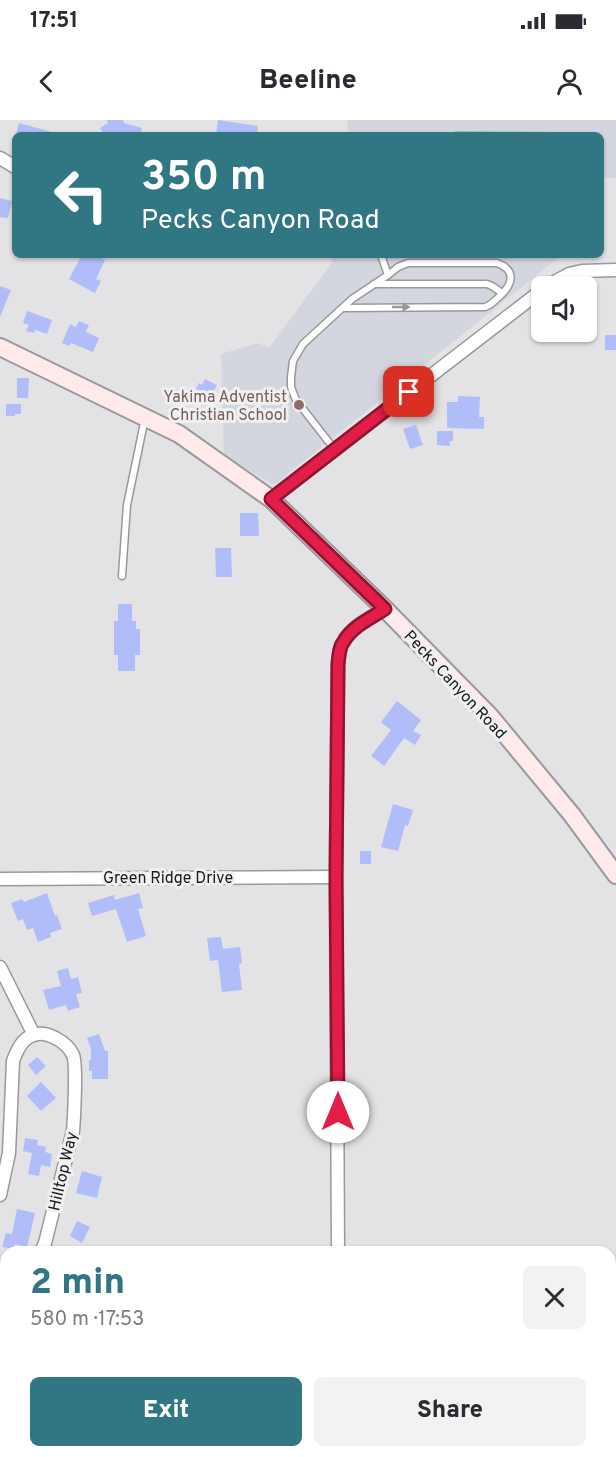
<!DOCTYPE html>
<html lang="en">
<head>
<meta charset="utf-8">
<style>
  :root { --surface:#fff; --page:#f2f2f3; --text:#2b2b33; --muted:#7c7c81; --accent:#307783 }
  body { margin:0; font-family:Overpass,sans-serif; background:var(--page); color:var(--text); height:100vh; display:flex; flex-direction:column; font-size:22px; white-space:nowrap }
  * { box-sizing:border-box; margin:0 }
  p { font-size:20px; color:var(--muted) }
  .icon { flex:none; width:33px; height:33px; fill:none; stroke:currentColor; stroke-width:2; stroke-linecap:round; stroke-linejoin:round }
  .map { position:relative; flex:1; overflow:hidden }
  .side { position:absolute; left:0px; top:1126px; width:616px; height:212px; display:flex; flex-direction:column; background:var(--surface); border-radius:18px 18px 0 0; box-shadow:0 2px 4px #0004 }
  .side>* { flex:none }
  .hud { position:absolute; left:12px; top:12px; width:592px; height:126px; border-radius:9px; box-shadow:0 2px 4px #0004; background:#307783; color:#fff; overflow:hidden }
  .tools { position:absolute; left:531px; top:156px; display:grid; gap:12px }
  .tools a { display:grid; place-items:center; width:66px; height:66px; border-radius:9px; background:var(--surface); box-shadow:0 2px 4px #0004; font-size:30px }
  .pin { position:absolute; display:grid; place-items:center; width:51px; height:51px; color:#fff; margin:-26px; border-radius:12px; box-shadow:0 3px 9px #0006 }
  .me { position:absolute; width:66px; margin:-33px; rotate:0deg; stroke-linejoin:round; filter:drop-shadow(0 0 4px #0008) }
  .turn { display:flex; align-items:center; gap:21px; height:126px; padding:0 30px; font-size:27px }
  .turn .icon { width:78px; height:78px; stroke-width:2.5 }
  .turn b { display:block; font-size:42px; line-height:51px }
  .round { display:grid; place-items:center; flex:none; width:63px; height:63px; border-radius:9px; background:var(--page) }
  .head { display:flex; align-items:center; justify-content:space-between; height:102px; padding:0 30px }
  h1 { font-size:36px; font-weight:800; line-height:45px; color:var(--accent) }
  .primary-button { display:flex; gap:12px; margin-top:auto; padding:12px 30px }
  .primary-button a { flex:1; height:69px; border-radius:9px; background:var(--accent); color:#fff; font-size:24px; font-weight:800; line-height:69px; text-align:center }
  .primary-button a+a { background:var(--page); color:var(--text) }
  .status { display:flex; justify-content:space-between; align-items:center; height:42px; padding:0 30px; background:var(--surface); direction:ltr }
  .status svg { height:16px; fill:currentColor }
  header { display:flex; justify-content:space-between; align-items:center; height:78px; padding:0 30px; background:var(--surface); font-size:27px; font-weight:800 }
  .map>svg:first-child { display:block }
  .built { fill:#d4d6df }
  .green { fill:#95caa1 }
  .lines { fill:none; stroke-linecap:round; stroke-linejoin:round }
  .stream { stroke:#b4ccf5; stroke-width:3 }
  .building { fill:#b1bdf8 }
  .lane-casing { stroke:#99999b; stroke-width:9 }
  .street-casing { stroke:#99999b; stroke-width:15 }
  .secondary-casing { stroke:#99999b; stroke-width:20 }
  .lane { stroke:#fff; stroke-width:6 }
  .street { stroke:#fff; stroke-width:12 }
  .secondary { stroke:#feeaeb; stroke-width:16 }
  .oneway { fill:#979797 }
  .route-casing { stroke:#92132f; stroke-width:15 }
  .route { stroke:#e11d48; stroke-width:10 }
  .education-dot { fill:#8d6e63; stroke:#f0f0f2; stroke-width:2 }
  .labels { text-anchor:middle; stroke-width:6; stroke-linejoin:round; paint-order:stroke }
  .education-label { font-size:16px; fill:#785e54; stroke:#f0f0f2; text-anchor:end }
  .street-label { font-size:16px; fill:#181818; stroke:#f0f0f2 }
</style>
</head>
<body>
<div class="status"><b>17:51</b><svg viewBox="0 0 49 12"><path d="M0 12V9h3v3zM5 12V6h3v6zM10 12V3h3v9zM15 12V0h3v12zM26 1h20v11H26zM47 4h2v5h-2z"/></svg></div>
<header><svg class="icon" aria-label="back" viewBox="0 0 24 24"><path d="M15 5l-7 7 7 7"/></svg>Beeline<svg class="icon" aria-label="person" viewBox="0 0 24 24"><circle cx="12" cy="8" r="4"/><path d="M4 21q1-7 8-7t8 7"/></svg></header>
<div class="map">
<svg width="616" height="1337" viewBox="0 0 616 1337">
  <rect width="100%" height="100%" fill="#e3e3e5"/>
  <g class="built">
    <polygon points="347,0 616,0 616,58 602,58 602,15 349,15"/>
    <polygon points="333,135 562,135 274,365 224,336 221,234 258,223 269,228 331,144"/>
  </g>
  <polygon class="green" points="455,11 563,12 563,15 455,15"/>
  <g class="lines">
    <g class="stream">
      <polyline points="610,1296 616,1288"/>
      <polyline points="593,1337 594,1332"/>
    </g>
  </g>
  <g class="building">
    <polygon points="107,0 123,0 124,3 142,8 140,15 104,15 100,8 108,3"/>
    <polygon points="218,0 258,6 257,15 216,15"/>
    <polygon points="19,3 52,12 52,15 16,15"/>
    <polygon points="0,78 12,81 8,98 0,97"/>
    <polygon points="82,135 94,135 105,140 96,159 101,161 95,173 69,159"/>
    <polygon points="0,166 11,170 0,197"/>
    <polygon points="27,191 52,200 47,214 35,210 34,213 26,211 29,205 23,203"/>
    <polygon points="79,201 89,205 86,212 99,218 93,232 71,223 69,226 62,223 70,204 76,207"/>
    <rect x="605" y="215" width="11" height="15"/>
    <polygon points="17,258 29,258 28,278 17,278"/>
    <polygon points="205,259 217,265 208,282 193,275 199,263 202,265"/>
    <polygon points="171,267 189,275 185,283 176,279 175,283 166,279"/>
    <polygon points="458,276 480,277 479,297 484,297 484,309 447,308 447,282 458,282"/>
    <polygon points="6,284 21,284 21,294 15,294 15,296 6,296"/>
    <polygon points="416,305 423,325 410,329 403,309"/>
    <polygon points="437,311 453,311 453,321 450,321 450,326 437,325"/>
    <polygon points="240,393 258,393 259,416 240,416"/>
    <polygon points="215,428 231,428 232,457 216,457"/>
    <polygon points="118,484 132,484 132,501 136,501 136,509 140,509 140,535 135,535 135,551 118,551 118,535 114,535 114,501 118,501"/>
    <polygon points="397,581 421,600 413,611 421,615 415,625 404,618 384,646 371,636 391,610 381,602"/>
    <polygon points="393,684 413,690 408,706 405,705 398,731 381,727"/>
    <rect x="360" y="731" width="11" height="13"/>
    <polygon points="47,773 55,796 57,795 62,809 50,813 51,817 38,822 33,808 27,810 23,799 18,801 11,783 22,779 24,782"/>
    <polygon points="139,773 143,788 138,789 146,816 127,822 116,789 92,796 88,783 114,775 115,780"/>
    <polygon points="221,817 223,829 240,827 242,843 239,844 242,870 222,872 218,840 210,841 207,818"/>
    <polygon points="68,848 71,859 78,857 82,873 76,874 80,887 68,891 66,885 49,890 43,870 61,866 57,851"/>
    <polygon points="99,914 105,931 108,931 108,959 92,959 92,951 89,951 89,940 91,940 91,929 87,918"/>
    <polygon points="37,937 46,946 36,955 28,945"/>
    <polygon points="41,962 56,978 41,991 27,976"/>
    <polygon points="25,1018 38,1020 37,1025 46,1027 45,1032 52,1034 50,1047 41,1045 39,1056 28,1054 32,1033 23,1031"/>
    <polygon points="82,1051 102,1057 97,1078 76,1073"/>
    <polygon points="17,1089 35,1093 27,1127 15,1124 14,1129 2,1127 6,1113 12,1114"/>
    <polygon points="77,1101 90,1107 82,1123 70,1116"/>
  </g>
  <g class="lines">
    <defs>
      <g id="lane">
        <polyline points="374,164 487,164 492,166 502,173"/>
        <path d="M343,188l142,-1c7,-2 10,-7 16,-12 12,-12 15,-25 -4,-32h-89l-10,4 -10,8"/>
        <polyline points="335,330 296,280 291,267 291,257 293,241 303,224 352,179 388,155 381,135"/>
        <polyline points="122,456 127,385 145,298"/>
      </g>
      <g id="street">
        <polyline points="0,38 15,47"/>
        <polyline points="547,166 569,154 582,151 616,150"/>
        <polyline points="271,379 542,170"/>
        <polyline points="0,759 336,757"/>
        <polyline points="0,847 34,915"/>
        <path d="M0,1075l9,-42 4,-92c4,-11 9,-22 20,-26 14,-5 34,7 40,20 4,9 1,64 0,76l-28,112 -4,9"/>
        <path d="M338,1132l-2,-375 2,-213c1,-8 1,-17 6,-23 8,-15 27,-23 41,-32"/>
        <polyline points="0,1232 6,1217"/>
        <polyline points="340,1332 340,1337"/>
      </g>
      <polyline id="secondary" points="0,227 179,314 271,379 385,489 490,596 572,695 616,755"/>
    </defs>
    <use href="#lane" class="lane-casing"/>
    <use href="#street" class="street-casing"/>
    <use href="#secondary" class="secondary-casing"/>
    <use href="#lane" class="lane"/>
    <use href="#street" class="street"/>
    <use href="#secondary" class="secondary"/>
  </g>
  <defs><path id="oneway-solid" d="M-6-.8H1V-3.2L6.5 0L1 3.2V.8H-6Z" transform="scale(1.5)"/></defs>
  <use class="oneway" href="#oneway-solid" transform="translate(401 187)"/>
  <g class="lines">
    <defs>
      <path id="route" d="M338,992l-2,-235 2,-213c1,-8 1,-17 6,-23 9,-15 27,-23 41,-32l-114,-110 138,-107"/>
    </defs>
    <use href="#route" class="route-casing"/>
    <use href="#route" class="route"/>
  </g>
  <circle class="education-dot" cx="299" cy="285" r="6"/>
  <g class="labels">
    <g class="education-label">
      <text x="287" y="282">Yakima Adventist<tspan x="287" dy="18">Christian School</tspan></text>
    </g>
    <g class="street-label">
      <text transform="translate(456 564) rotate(47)" y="6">Pecks Canyon Road</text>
      <text x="168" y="763">Green Ridge Drive</text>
      <text transform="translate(62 1051) rotate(-77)" y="6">Hilltop Way</text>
    </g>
  </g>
</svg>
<div class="tools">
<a><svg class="icon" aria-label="sound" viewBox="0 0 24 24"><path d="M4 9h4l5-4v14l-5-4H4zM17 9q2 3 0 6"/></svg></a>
</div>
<div class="pin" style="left:409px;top:272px;background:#d93025"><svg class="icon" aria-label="arrive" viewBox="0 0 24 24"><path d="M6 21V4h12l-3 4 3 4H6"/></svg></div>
<svg class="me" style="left:338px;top:992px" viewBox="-20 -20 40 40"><circle r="19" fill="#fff"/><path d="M0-13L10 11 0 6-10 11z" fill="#e11d48"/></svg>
<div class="hud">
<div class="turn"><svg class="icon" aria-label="left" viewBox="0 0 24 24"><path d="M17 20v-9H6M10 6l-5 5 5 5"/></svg><div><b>350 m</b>Pecks Canyon Road</div></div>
</div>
<section class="side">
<div class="head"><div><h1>2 min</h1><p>580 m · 17:53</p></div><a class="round"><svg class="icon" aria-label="close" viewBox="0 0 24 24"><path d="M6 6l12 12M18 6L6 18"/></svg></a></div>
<div class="primary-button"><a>Exit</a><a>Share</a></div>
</section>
</div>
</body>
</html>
